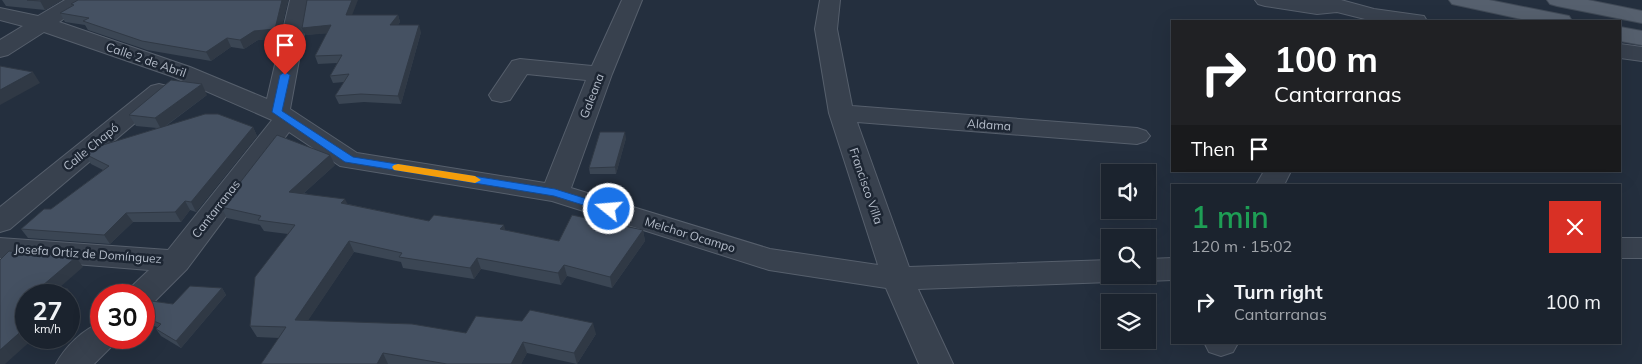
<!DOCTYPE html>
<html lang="en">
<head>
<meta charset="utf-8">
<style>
  :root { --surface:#1b232e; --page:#242b36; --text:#f1f3f6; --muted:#a0a4aa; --line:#39404a }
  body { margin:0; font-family:Mulish,sans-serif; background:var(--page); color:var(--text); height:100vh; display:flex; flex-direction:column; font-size:19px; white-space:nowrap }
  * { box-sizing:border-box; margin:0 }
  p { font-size:16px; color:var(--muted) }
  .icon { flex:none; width:28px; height:28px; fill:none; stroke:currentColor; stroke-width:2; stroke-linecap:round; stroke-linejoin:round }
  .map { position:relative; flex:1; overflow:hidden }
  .panel { position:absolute; left:1171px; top:184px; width:450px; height:160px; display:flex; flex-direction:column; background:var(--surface); border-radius:0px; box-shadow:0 5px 20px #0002,0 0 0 1px var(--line) }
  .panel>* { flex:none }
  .banner { position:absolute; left:1171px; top:20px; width:450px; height:152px; border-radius:0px; box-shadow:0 5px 20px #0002,0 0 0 1px var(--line); background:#202124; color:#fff; overflow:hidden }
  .fabs { position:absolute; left:1101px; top:164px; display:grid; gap:10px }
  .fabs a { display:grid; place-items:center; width:55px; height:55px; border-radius:0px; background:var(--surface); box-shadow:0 5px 20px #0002,0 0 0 1px var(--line); font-size:25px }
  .speed { position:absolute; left:15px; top:284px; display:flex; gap:10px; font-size:25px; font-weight:700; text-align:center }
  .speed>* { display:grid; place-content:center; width:65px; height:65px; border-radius:50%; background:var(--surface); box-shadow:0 5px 20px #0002,0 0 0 1px var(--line); line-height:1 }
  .speed small { font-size:12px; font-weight:400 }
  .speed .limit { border:8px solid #d22; background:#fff; color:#111 }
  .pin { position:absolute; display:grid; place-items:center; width:42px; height:42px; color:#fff; margin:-51px -21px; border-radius:50% 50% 50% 0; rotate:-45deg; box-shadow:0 0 5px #0007 }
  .pin .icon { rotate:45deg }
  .me { position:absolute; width:55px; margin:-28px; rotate:287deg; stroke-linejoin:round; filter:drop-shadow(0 0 4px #0008) }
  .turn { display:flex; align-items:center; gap:18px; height:105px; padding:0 20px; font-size:22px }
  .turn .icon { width:65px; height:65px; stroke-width:2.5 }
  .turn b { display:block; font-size:35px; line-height:42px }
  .then { display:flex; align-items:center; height:48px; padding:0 20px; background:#0003; gap:10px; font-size:19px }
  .round { display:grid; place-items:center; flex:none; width:52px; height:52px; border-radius:0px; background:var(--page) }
  .overview { display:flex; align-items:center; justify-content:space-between; height:85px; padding:0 20px }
  h1 { font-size:30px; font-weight:600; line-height:38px; color:#1e9e55 }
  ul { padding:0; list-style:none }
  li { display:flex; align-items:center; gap:15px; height:65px; padding:0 20px }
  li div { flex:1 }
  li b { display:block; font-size:19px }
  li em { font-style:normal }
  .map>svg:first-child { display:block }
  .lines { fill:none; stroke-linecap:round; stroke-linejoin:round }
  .street-casing { stroke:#565f6c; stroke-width:2 }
  .primary-casing { stroke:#414a57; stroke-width:2 }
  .street { fill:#38414e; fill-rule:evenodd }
  .primary { fill:#56606e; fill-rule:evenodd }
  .wall { fill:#3b4654 }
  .shaded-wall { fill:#303945 }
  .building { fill:#455162; stroke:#303945 }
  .route { fill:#1a73e8; stroke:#114b97 }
  .slow { fill:#f59e0b }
  .labels { text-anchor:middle; stroke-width:5; stroke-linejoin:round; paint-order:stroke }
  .street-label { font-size:12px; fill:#b4bcc9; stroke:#1d2633 }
</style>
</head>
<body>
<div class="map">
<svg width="1642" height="364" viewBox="0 0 1642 364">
  <rect width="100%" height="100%" fill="#242f3e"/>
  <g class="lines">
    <defs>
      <g id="street">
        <polygon points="65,0 89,0 86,4 59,22 190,67 267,99 290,0 310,0 290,109 357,153 545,183 586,80 527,74 510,100 501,102 492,100 489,95 512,61 520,59 592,66 622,0 642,0 612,74 571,188 770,249 878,265 829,113 815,29 820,0 840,0 837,29 852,106 1137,128 1146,131 1150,136 1146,141 1137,144 857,122 909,267 1110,260 1110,275 1123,275 1121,279 1110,282 918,289 953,364 919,364 886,288 769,270 552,201 340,166 289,132 187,269 153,303 144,306 144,295 126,295 131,287 149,270 0,258 0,238 168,250 272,120 174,77 44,32 8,55 0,57 0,40 23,26 0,20 0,8 38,16"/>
        <polygon points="1255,0 1341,0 1374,9 1424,16 1427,21 1373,21 1337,12 1317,14 1265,6 1258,4"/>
        <polygon points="1620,44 1642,47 1642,61 1620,58"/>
        <polygon points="159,84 167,86 171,91 167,96 10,229 0,232 0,207 151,86"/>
        <polygon points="1264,171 1291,171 1284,185 1256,185"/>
        <rect x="1620" y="238" width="22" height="20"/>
        <polygon points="1172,258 1172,280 1148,281 1137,278 1136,275 1148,275 1148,259"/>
        <path d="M101,323v15h16l-4,7 -19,19h-38c9,-17 27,-35 45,-41z"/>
        <polygon points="1204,342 1238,342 1238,343 1233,352 1221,356 1209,352"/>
      </g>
      <g id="primary">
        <polygon points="1449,0 1489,0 1569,16 1572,21 1531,21 1452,4"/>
        <polygon points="1547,0 1588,0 1642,11 1642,23 1557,6 1550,4"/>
        <polygon points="1620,27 1642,31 1642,45 1620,41"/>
      </g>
    </defs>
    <use href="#street" class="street-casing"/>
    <use href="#primary" class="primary-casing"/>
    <use href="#street" class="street"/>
    <use href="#primary" class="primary"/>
  </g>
  <g class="wall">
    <polygon points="2,0 62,0 45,10 6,6"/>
    <polygon points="288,1 279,38 258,40 244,49 231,47 211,61 147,50 88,30 85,25 65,22 60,13 72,6 71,4"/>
    <polygon points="352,15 398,15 400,22 398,25 421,32 401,104 364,102 339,104 335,96 344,82 333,83 330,76 337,63 318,64 315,56 327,33 305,35"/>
    <polygon points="207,95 166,126 253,127 257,136 196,212 190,210 181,222 133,222 110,244 28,238 21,229 51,209 103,170 91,164 85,154 157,128 136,126 129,115"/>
    <polygon points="626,138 616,174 590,174 589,168"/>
    <polygon points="335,165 304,193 348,204 429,221 505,230 559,241 643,230 645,241 612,288 567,276 561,285 481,269 474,279 403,268 401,262 354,252 308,320 466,333 596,334 577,364 527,353 521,364 261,364 279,338 257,337 250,326 288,234 264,231 260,225 227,218 221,207"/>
    <polygon points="222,288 226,295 181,348 161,336 156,329 157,327 144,322 144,300 173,304"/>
  </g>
  <g class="shaded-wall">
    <polygon points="42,0 62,0 45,10 40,1"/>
    <polygon points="282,0 288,0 288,1 279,38 258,40 244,49 240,40"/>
    <polygon points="352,0 358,0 349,23 346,15"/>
    <polygon points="398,15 400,22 392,33 390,25"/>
    <polygon points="331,25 334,33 305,35 302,28"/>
    <polygon points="419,25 421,32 401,104 398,96"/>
    <polygon points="227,38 231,47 211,61 206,52"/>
    <polygon points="33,72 40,83 0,105 0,90"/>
    <polygon points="202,84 207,95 161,129 155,118"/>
    <polygon points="253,127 257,136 196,212 191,202"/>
    <polygon points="625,132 626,138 616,174 615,167"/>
    <polygon points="330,155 335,165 294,202 289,192"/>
    <polygon points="345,199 350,209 341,203"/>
    <polygon points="185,201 190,210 181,222 175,212"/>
    <polygon points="126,213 133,222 110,244 104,235"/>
    <polygon points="504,225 507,236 500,229"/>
    <polygon points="643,230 645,241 612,288 610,277"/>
    <polygon points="349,241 354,252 301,331 295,320"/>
    <polygon points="76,257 83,267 51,295 42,286"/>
    <polygon points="477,258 481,269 474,279 470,268"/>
    <polygon points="564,265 567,276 561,285 558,273"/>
    <polygon points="222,288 226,295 181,348 176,341"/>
    <polygon points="68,289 76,299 69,305 69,295 61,295"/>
    <polygon points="593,323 596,334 577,364 574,353"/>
    <polygon points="26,327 26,338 34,338 5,364 0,364 0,350"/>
    <polygon points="523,342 527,353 521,364 511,364"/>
    <polygon points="383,353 388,364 377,364"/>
  </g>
  <g class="building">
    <polygon points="27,0 42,0 40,1"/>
    <polygon points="78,0 282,0 275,29 254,31 240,40 227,38 206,52 142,41 83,21 89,18 60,13 74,5 71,4"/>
    <polygon points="307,0 352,0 346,15 398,15 390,25 419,25 398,96 361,94 335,96 349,74 330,76 342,55 315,56 331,25 302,28"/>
    <polygon points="0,66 33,72 0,90"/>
    <polygon points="171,80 202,84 155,118 129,115"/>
    <polygon points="205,114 218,114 253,127 191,202 185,201 175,212 126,213 104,235 21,229 44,209 51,209 109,166 85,154 93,148"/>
    <polygon points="600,132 625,132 615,167 589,168"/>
    <polygon points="277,135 330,155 289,192 345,199 341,203 429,221 434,215 504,225 500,229 559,241 572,215 643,230 610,277 564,265 558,273 477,258 470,268 399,257 402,253 349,241 295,320 412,324 466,333 476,316 522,321 530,310 593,323 574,353 523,342 511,364 447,364 383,353 377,364 261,364 286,327 250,326 255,277 295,225 258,220 261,216 221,207"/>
    <polygon points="9,251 76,257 42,286 68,289 61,295 26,295 26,327 0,350 0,260"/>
    <polygon points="190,286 222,288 176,341 156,329 161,324 144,317 144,300 173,304"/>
  </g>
  <polygon class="route" points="285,72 290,75 282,111 353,157 555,189 613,207 615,209 609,213 554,196 345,162 272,112 280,75"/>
  <polygon class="slow" points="398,164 475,176 481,180 475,183 394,170 392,167 394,165"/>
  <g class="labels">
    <g class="street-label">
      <text transform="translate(146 60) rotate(19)" y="4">Calle 2 de Abril</text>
      <text transform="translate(592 96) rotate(-69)" y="4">Galeana</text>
      <text transform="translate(989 125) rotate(4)" y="4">Aldama</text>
      <text transform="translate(91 147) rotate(-39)" y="4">Calle Chapó</text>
      <text transform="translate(866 186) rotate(71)" y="4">Francisco Villa</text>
      <text transform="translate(216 209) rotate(-52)" y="4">Cantarranas</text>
      <text transform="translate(690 235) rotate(17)" y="4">Melchor Ocampo</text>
      <text transform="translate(88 254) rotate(4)" y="4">Josefa Ortiz de Domínguez</text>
    </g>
  </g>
</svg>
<div class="fabs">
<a><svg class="icon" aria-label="sound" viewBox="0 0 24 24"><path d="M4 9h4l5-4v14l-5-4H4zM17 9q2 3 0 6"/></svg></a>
<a><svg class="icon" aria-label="search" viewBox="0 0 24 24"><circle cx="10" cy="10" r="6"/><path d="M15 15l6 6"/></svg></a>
<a><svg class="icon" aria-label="layers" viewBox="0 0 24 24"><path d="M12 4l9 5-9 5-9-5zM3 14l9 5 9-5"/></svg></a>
</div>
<div class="speed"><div>27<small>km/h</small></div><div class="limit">30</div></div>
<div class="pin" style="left:285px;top:75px;background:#d93025"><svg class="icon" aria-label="arrive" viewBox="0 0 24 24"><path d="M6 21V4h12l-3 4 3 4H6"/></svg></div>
<svg class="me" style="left:609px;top:209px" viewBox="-20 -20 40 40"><circle r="17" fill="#1a73e8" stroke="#fff" stroke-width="3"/><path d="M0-11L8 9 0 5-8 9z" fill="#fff"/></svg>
<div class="banner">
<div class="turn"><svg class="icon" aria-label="right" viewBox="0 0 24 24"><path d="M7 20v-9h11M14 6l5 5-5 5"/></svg><div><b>100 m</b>Cantarranas</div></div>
<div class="then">Then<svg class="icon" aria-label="arrive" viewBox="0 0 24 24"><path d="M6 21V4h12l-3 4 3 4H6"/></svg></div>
</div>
<section class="panel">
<div class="overview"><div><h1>1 min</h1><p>120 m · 15:02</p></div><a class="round" style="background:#d93025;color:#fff"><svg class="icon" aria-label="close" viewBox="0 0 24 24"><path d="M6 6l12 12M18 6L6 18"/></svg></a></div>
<ul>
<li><svg class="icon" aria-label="right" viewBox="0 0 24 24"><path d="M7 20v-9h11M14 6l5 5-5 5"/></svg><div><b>Turn right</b><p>Cantarranas</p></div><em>100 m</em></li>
</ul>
</section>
</div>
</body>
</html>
